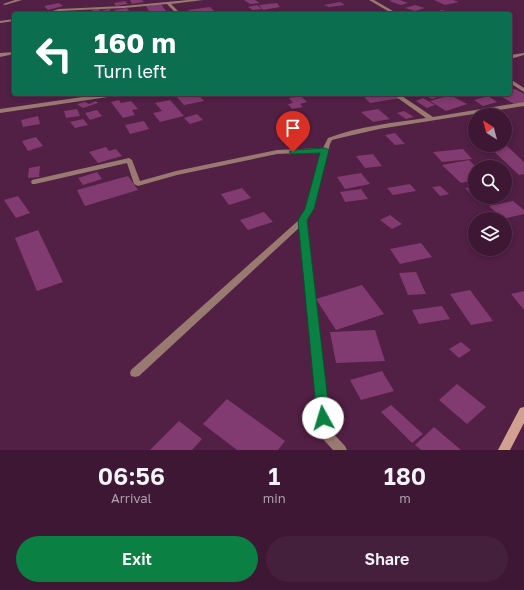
<!DOCTYPE html>
<html lang="en">
<head>
<meta charset="utf-8">
<style>
  :root { --surface:#3e1734; --page:#45203c; --text:#f1f3f6; --muted:#ad9fac; --line:#57364f; --accent:#0b8043 }
  body { margin:0; font-family:"Golos Text",sans-serif; background:var(--page); color:var(--text); height:100vh; display:flex; flex-direction:column; font-size:15px; white-space:nowrap }
  * { box-sizing:border-box; margin:0 }
  p { font-size:13px; color:var(--muted) }
  .icon { flex:none; width:22px; height:22px; fill:none; stroke:currentColor; stroke-width:2; stroke-linecap:round; stroke-linejoin:round }
  .map { position:relative; height:450px; overflow:hidden }
  .side { display:flex; flex-direction:column; background:var(--surface); flex:1 }
  .side>* { flex:none }
  .banner { position:absolute; left:12px; top:12px; width:500px; height:84px; border-radius:4px; box-shadow:0 2px 6px #0003,0 0 0 1px var(--line); background:#0b6e4f; color:#fff; overflow:hidden }
  .needle { width:26px; rotate:324deg }
  .tools { position:absolute; left:468px; top:108px; display:grid; gap:8px }
  .tools a { display:grid; place-items:center; width:44px; height:44px; border-radius:50%; background:var(--surface); box-shadow:0 2px 6px #0003,0 0 0 1px var(--line); font-size:20px }
  .pin { position:absolute; display:grid; place-items:center; width:34px; height:34px; color:#fff; margin:-41px -17px; border-radius:50% 50% 50% 0; rotate:-45deg; box-shadow:0 0 4px #0007 }
  .pin .icon { rotate:45deg }
  .me { position:absolute; width:44px; margin:-22px; rotate:354deg; stroke-linejoin:round; filter:drop-shadow(0 0 3px #0008) }
  .turn { display:flex; align-items:center; gap:14px; height:84px; padding:0 16px; font-size:18px }
  .turn .icon { width:52px; height:52px; stroke-width:2.5 }
  .turn b { display:block; font-size:28px; line-height:34px }
  .eta { display:flex; justify-content:space-evenly; align-items:center; height:68px; text-align:center }
  .eta b { font-size:24px; font-weight:600; line-height:28px }
  .action { display:flex; gap:8px; margin-top:auto; padding:8px 16px }
  .action a { flex:1; height:46px; border-radius:24px; background:var(--accent); color:#fff; font-size:16px; font-weight:600; line-height:46px; text-align:center }
  .action a+a { background:var(--page); color:var(--text) }
  .map>svg:first-child { display:block }
  .building { fill:#823b70 }
  .lines { fill:none; stroke-linecap:round; stroke-linejoin:round }
  .minor { fill:#997a70; fill-rule:evenodd }
  .tertiary { fill:#997a70; fill-rule:evenodd }
  .secondary { fill:#d2a091; fill-rule:evenodd }
  .route { fill:#0b8043; stroke:#07532c }
</style>
</head>
<body>
<div class="map">
<svg width="524" height="450" viewBox="0 0 524 450">
  <rect width="100%" height="100%" fill="#521f45"/>
  <g class="building">
    <polygon points="130,0 142,0 144,2 132,4"/>
    <polygon points="244,0 255,0 260,3 250,4"/>
    <polygon points="392,0 400,0 408,3 401,5 389,1"/>
    <polygon points="434,0 453,0 459,2 445,5"/>
    <polygon points="125,1 128,4 116,6 114,3"/>
    <polygon points="340,2 345,5 329,7 324,5"/>
    <polygon points="59,3 63,6 48,10 44,6"/>
    <polygon points="277,3 280,7 263,10 259,5"/>
    <polygon points="161,4 166,11 150,13 146,6"/>
    <polygon points="257,5 262,9 253,10 248,7"/>
    <polygon points="415,5 425,8 415,11 405,8"/>
    <polygon points="210,7 216,13 192,14 188,10"/>
    <polygon points="127,8 130,12 117,14 114,10"/>
    <polygon points="99,9 100,11 109,9 113,14 95,14 92,10"/>
    <polygon points="442,10 451,13 429,14"/>
    <polygon points="91,11 91,14 69,14 69,13"/>
    <polygon points="515,89 524,94 524,102 514,104 497,94 510,94 510,90"/>
    <polygon points="178,94 198,94 204,101 184,105 175,95"/>
    <polygon points="383,94 397,94 401,98 370,103 364,97"/>
    <polygon points="421,94 447,94 432,99"/>
    <polygon points="450,95 467,104 446,111 430,101"/>
    <polygon points="301,96 307,102 300,104 303,107 292,109 288,104 293,103 289,98"/>
    <polygon points="488,96 497,102 483,106 474,100"/>
    <polygon points="423,98 435,105 427,108 416,101"/>
    <polygon points="119,100 121,103 131,101 138,109 132,110 135,115 123,118 111,102"/>
    <polygon points="170,100 184,116 160,122 153,113 162,111 155,103"/>
    <polygon points="96,101 98,103 83,108 77,104 85,102 89,104"/>
    <polygon points="77,109 80,116 66,118 64,111"/>
    <polygon points="378,109 390,119 373,122 361,112"/>
    <polygon points="97,110 102,116 90,120 85,113"/>
    <polygon points="404,111 414,117 406,119 397,113"/>
    <polygon points="197,114 203,120 190,124 184,118"/>
    <polygon points="38,116 40,124 23,127 21,120"/>
    <polygon points="83,119 88,125 75,128 70,122"/>
    <polygon points="144,121 149,129 130,134 125,125"/>
    <polygon points="395,133 405,144 395,145 385,135"/>
    <polygon points="36,137 43,146 28,151 22,141"/>
    <polygon points="487,145 506,145 524,162 524,174 519,175"/>
    <polygon points="106,147 109,151 116,149 122,156 98,163 89,152"/>
    <polygon points="463,149 472,159 442,162 433,152"/>
    <polygon points="373,154 382,166 365,168 356,156"/>
    <polygon points="469,160 476,167 475,180 461,183 442,165"/>
    <polygon points="40,166 39,177 28,178 29,168"/>
    <polygon points="97,172 102,179 83,185 78,178"/>
    <polygon points="361,173 370,184 345,189 337,177"/>
    <polygon points="128,176 138,190 85,206 77,190"/>
    <polygon points="410,184 416,191 393,195 387,188"/>
    <polygon points="440,186 449,194 440,196 432,187"/>
    <polygon points="475,186 475,197 486,198 476,199 465,188"/>
    <polygon points="242,188 251,198 229,205 221,194"/>
    <polygon points="361,189 368,199 345,202 340,192"/>
    <polygon points="18,196 30,213 16,218 4,200"/>
    <polygon points="513,201 524,210 524,214 503,219 489,206"/>
    <polygon points="264,212 273,222 248,230 240,220"/>
    <polygon points="390,215 402,224 392,229 380,220"/>
    <polygon points="38,230 63,282 37,291 15,238"/>
    <polygon points="421,243 432,257 400,264 390,249"/>
    <polygon points="416,272 426,294 408,295 399,273"/>
    <polygon points="362,285 384,314 336,330 316,299"/>
    <polygon points="470,290 493,321 471,325 450,294"/>
    <polygon points="524,291 524,310 511,294"/>
    <polygon points="442,306 450,319 419,324 412,310"/>
    <polygon points="375,330 385,361 336,363 330,332"/>
    <polygon points="461,342 471,350 459,358 449,349"/>
    <polygon points="382,371 394,391 361,400 350,380"/>
    <polygon points="457,384 486,407 467,424 439,400"/>
    <polygon points="227,399 285,441 278,450 237,450 203,424"/>
    <polygon points="391,405 423,434 412,443 381,412"/>
    <polygon points="179,421 202,439 192,450 150,450"/>
    <polygon points="434,427 461,450 421,450 415,445"/>
  </g>
  <g class="lines">
    <g class="minor">
      <polygon points="15,0 22,0 5,5 3,4"/>
      <polygon points="188,0 203,0 171,4 181,14 177,14 167,4 124,8 59,11 50,14 43,14 59,9 124,6"/>
      <polygon points="14,19 14,21 0,23 0,21"/>
      <polygon points="14,52 14,54 0,57 0,53"/>
      <polygon points="524,53 524,55 510,59 510,55"/>
      <polygon points="103,94 118,94 115,96 0,113 0,109"/>
      <path d="M392,94h7l34,23 91,-15v4l-145,23 -39,9 -8,2 -2,4 -17,65 -6,11 24,211 14,15 2,4h-14l-12,-13 -2,-4 -19,-206 -161,149 -4,1 -4,-1 -1,-3 1,-3 169,-151 5,-10 16,-57 -44,2 -100,21 -39,11 -4,-2 -7,-21 -92,21h-3l-1,-2 1,-2 97,-22 3,2 8,21 36,-10 101,-21 46,-2 5,-10c31,-12 65,-15 98,-20z"/>
    </g>
    <g class="tertiary">
      <polygon points="369,0 374,0 398,14 393,14"/>
      <polygon points="510,79 524,88 524,92 510,83"/>
    </g>
    <polygon class="secondary" points="524,407 524,423 510,450 498,450 520,408"/>
  </g>
  <polygon class="route" points="325,148 329,150 314,209 307,220 330,418 328,422 323,424 319,422 317,418 298,220 305,209 320,153 293,154 289,152 293,150"/>
</svg>
<div class="tools">
<a><svg class="needle" viewBox="-14 -14 28 28"><path d="M0-13l5 13h-10z" fill="#e53935"/><path d="M0 13l5-13h-10z" fill="#ad9fac"/></svg></a>
<a><svg class="icon" aria-label="search" viewBox="0 0 24 24"><circle cx="10" cy="10" r="6"/><path d="M15 15l6 6"/></svg></a>
<a><svg class="icon" aria-label="layers" viewBox="0 0 24 24"><path d="M12 4l9 5-9 5-9-5zM3 14l9 5 9-5"/></svg></a>
</div>
<div class="pin" style="left:293px;top:152px;background:#d93025"><svg class="icon" aria-label="arrive" viewBox="0 0 24 24"><path d="M6 21V4h12l-3 4 3 4H6"/></svg></div>
<svg class="me" style="left:323px;top:418px" viewBox="-20 -20 40 40"><circle r="19" fill="#fff"/><path d="M0-13L10 11 0 6-10 11z" fill="#0b8043"/></svg>
<div class="banner">
<div class="turn"><svg class="icon" aria-label="left" viewBox="0 0 24 24"><path d="M17 20v-9H6M10 6l-5 5 5 5"/></svg><div><b>160 m</b>Turn left</div></div>
</div>
</div>
<section class="side">
<div class="eta">
<div><b>06:56</b><p>Arrival</p></div>
<div><b>1</b><p>min</p></div>
<div><b>180</b><p>m</p></div>
</div>
<div class="action"><a>Exit</a><a>Share</a></div>
</section>
</body>
</html>
